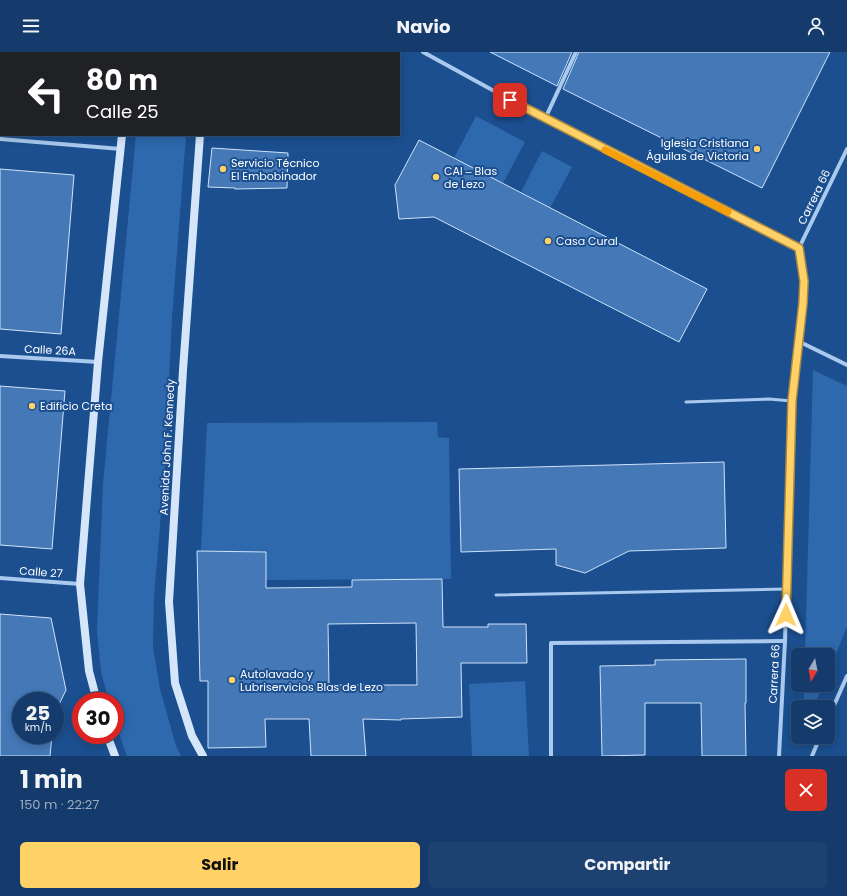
<!DOCTYPE html>
<html lang="es">
<head>
<meta charset="utf-8">
<style>
  :root { --surface:#143b6b; --page:#1d4271; --text:#f1f3f6; --muted:#9dadc1; --line:#33557e; --accent:#ffd166 }
  body { margin:0; font-family:Poppins,sans-serif; background:var(--page); color:var(--text); height:100vh; display:flex; flex-direction:column; font-size:15px; white-space:nowrap }
  * { box-sizing:border-box; margin:0 }
  p { font-size:13px; color:var(--muted) }
  .icon { flex:none; width:22px; height:22px; fill:none; stroke:currentColor; stroke-width:2; stroke-linecap:round; stroke-linejoin:round }
  .map { position:relative; height:704px; overflow:hidden }
  .panel { display:flex; flex-direction:column; background:var(--surface); flex:1 }
  .panel>* { flex:none }
  .hud { position:absolute; left:0px; top:0px; width:400px; height:84px; box-shadow:0 2px 10px #0003,0 0 0 1px var(--line); background:#202124; color:#fff; overflow:hidden }
  .needle { width:26px; rotate:190deg }
  .tools { position:absolute; left:791px; top:596px; display:grid; gap:8px }
  .tools a { display:grid; place-items:center; width:44px; height:44px; border-radius:6px; background:var(--surface); box-shadow:0 2px 10px #0003,0 0 0 1px var(--line); font-size:20px }
  .speed { position:absolute; left:12px; top:640px; display:flex; gap:8px; font-size:20px; font-weight:700; text-align:center }
  .speed>* { display:grid; place-content:center; width:52px; height:52px; border-radius:50%; background:var(--surface); box-shadow:0 2px 10px #0003,0 0 0 1px var(--line); line-height:1 }
  .speed small { font-size:10px; font-weight:400 }
  .speed .limit { border:6px solid #d22; background:#fff; color:#111 }
  .pin { position:absolute; display:grid; place-items:center; width:34px; height:34px; color:#fff; margin:-17px; border-radius:8px; box-shadow:0 2px 6px #0006 }
  .me { position:absolute; width:44px; margin:-22px; rotate:1deg; stroke-linejoin:round; filter:drop-shadow(0 0 3px #0008) }
  .turn { display:flex; align-items:center; gap:14px; height:84px; padding:0 20px; font-size:18px }
  .turn .icon { width:52px; height:52px; stroke-width:2.5 }
  .turn b { display:block; font-size:28px; line-height:34px }
  .round { display:grid; place-items:center; flex:none; width:42px; height:42px; border-radius:6px; background:var(--page) }
  .head { display:flex; align-items:center; justify-content:space-between; height:68px; padding:0 20px }
  h1 { font-size:24px; font-weight:700; line-height:30px }
  .button { display:flex; gap:8px; margin-top:auto; padding:8px 20px }
  .button a { flex:1; height:46px; border-radius:6px; background:var(--accent); color:#111; font-size:16px; font-weight:700; line-height:46px; text-align:center }
  .button a+a { background:var(--page); color:var(--text) }
  header { display:flex; justify-content:space-between; align-items:center; height:52px; padding:0 20px; background:var(--surface); font-size:18px; font-weight:700 }
  .map>svg:first-child { display:block }
  .green { fill:#2e69ad }
  .building { fill:#4478b7; stroke:#cfe3fa; fill-rule:evenodd }
  .lines { fill:none; stroke-linecap:round; stroke-linejoin:round }
  .lane { stroke:#a9c9ee; stroke-width:3 }
  .street { stroke:#a9c9ee; stroke-width:4 }
  .secondary { stroke:#d6e6fa; stroke-width:8 }
  .route-casing { stroke:#a68842; stroke-width:10 }
  .route { stroke:#ffd166; stroke-width:7 }
  .slow { stroke:#f59e0b; stroke-width:7 }
  .poi-dot { fill:#ffd166; stroke:#1b4f8f; stroke-width:1.5 }
  .labels { text-anchor:middle; stroke-width:4; stroke-linejoin:round; paint-order:stroke }
  .poi-label { font-size:11px; fill:#fff; stroke:#1b4f8f; text-anchor:start }
  .street-label { font-size:11px; fill:#fff; stroke:#1b4f8f }
</style>
</head>
<body>
<header><svg class="icon" aria-label="menu" viewBox="0 0 24 24"><path d="M4 6h16M4 12h16M4 18h16"/></svg>Navio<svg class="icon" aria-label="person" viewBox="0 0 24 24"><circle cx="12" cy="8" r="4"/><path d="M4 21q1-7 8-7t8 7"/></svg></header>
<div class="map">
<svg width="847" height="704" viewBox="0 0 847 704">
  <rect width="100%" height="100%" fill="#1b4f8f"/>
  <g class="green">
    <polygon points="476,64 525,90 503,131 454,106"/>
    <polygon points="136,83 186,83 172,265 165,414 154,545 153,595 160,637 176,694 181,704 127,704 115,671 115,649 109,649 101,620 97,579 103,432"/>
    <polygon points="542,99 572,115 550,156 521,140"/>
    <polygon points="813,318 847,334 847,575 828,621 828,603 805,603"/>
    <polygon points="437,370 438,385 449,386 451,527 266,528 266,500 201,499 207,371"/>
    <polygon points="525,629 529,704 472,704 469,632"/>
    <polygon points="804,633 823,633 814,655 804,655"/>
  </g>
  <g class="building">
    <polygon points="490,0 572,0 557,34"/>
    <polygon points="579,0 830,0 762,136 563,37"/>
    <polygon points="419,88 707,237 679,290 434,165 399,167 395,133"/>
    <polygon points="212,96 288,101 287,136 235,137 235,136 208,135"/>
    <polygon points="0,117 74,123 61,282 0,277"/>
    <polygon points="0,334 65,339 52,497 0,493"/>
    <polygon points="724,410 726,496 629,499 585,521 556,513 556,497 461,500 459,417"/>
    <path d="M197,499l69,1v36l86,-1v-7l90,-1 1,48h45v-3h38l1,39h-66l1,54 -61,2v1l-38,-1 3,37h-55l-2,-37h-44l1,28 -58,1v-67h-8zM416,571l1,62h-88l-1,-61z"/>
    <polygon points="0,562 51,566 66,638 55,661 55,649 21,649 21,683 52,683 50,704 0,704"/>
    <polygon points="746,607 746,651 745,651 746,704 702,704 701,651 645,651 645,703 602,704 600,614 655,613 655,608"/>
  </g>
  <g class="lines">
    <g class="lane">
      <polyline points="686,350 769,347 792,349"/>
      <polyline points="496,543 786,537"/>
    </g>
    <g class="street">
      <polyline points="423,0 545,67 799,196"/>
      <polyline points="545,67 576,0"/>
      <polyline points="0,87 121,97"/>
      <polyline points="798,289 847,313"/>
      <polyline points="0,304 98,310"/>
      <polyline points="0,526 80,532"/>
      <polyline points="828,667 847,624"/>
      <polyline points="551,704 551,591 785,589"/>
      <polyline points="779,704 785,589 792,349 803,251 804,229 799,196 847,97"/>
      <polyline points="812,704 820,685"/>
    </g>
    <g class="secondary">
      <polyline points="127,1 127,0"/>
      <polyline points="205,1 205,0"/>
      <polyline points="200,83 183,318 169,550 175,631 192,684 203,704"/>
      <polyline points="97,649 89,619 80,532 98,310 122,83"/>
      <polyline points="107,683 115,704"/>
    </g>
  </g>
  <g class="lines">
    <defs>
      <polyline id="route" points="510,48 799,196 804,229 803,251 792,349 786,563"/>
    </defs>
    <use href="#route" class="route-casing"/>
    <use href="#route" class="route"/>
    <polyline class="slow" points="605,98 728,160"/>
  </g>
  <g class="poi-dot">
    <circle cx="757" cy="97" r="4"/>
    <circle cx="223" cy="117" r="4"/>
    <circle cx="436" cy="125" r="4"/>
    <circle cx="548" cy="189" r="4"/>
    <circle cx="32" cy="354" r="4"/>
    <circle cx="232" cy="628" r="4"/>
  </g>
  <g class="labels">
    <g class="poi-label">
      <text x="749" y="95" text-anchor="end">Iglesia Cristiana<tspan x="749" dy="13">Águilas de Victoria</tspan></text>
      <text x="231" y="115">Servicio Técnico<tspan x="231" dy="13">El Embobinador</tspan></text>
      <text x="444" y="123">CAI ‒ Blas<tspan x="444" dy="13">de Lezo</tspan></text>
      <text x="556" y="193">Casa Cural</text>
      <text x="40" y="358">Edificio Creta</text>
      <text x="240" y="626">Autolavado y<tspan x="240" dy="13">Lubriservicios Blas de Lezo</tspan></text>
    </g>
    <g class="street-label">
      <text transform="translate(814 145) rotate(-64)" y="4">Carrera 66</text>
      <text transform="translate(50 298) rotate(3)" y="4">Calle 26A</text>
      <text transform="translate(167 395) rotate(-87)" y="4">Avenida John F. Kennedy</text>
      <text transform="translate(41 520) rotate(4)" y="4">Calle 27</text>
      <text transform="translate(774 622) rotate(-87)" y="4">Carrera 66</text>
    </g>
  </g>
</svg>
<div class="tools">
<a><svg class="needle" viewBox="-14 -14 28 28"><path d="M0-13l5 13h-10z" fill="#e53935"/><path d="M0 13l5-13h-10z" fill="#9dadc1"/></svg></a>
<a><svg class="icon" aria-label="layers" viewBox="0 0 24 24"><path d="M12 4l9 5-9 5-9-5zM3 14l9 5 9-5"/></svg></a>
</div>
<div class="speed"><div>25<small>km/h</small></div><div class="limit">30</div></div>
<div class="pin" style="left:510px;top:48px;background:#d93025"><svg class="icon" aria-label="arrive" viewBox="0 0 24 24"><path d="M6 21V4h12l-3 4 3 4H6"/></svg></div>
<svg class="me" style="left:786px;top:563px" viewBox="-20 -20 40 40"><path d="M0-17L14 15 0 8-14 15z" fill="#ffd166" stroke="#fff" stroke-width="4"/></svg>
<div class="hud">
<div class="turn"><svg class="icon" aria-label="left" viewBox="0 0 24 24"><path d="M17 20v-9H6M10 6l-5 5 5 5"/></svg><div><b>80 m</b>Calle 25</div></div>
</div>
</div>
<section class="panel">
<div class="head"><div><h1>1 min</h1><p>150 m · 22:27</p></div><a class="round" style="background:#d93025;color:#fff"><svg class="icon" aria-label="close" viewBox="0 0 24 24"><path d="M6 6l12 12M18 6L6 18"/></svg></a></div>
<div class="button"><a>Salir</a><a>Compartir</a></div>
</section>
</body>
</html>
